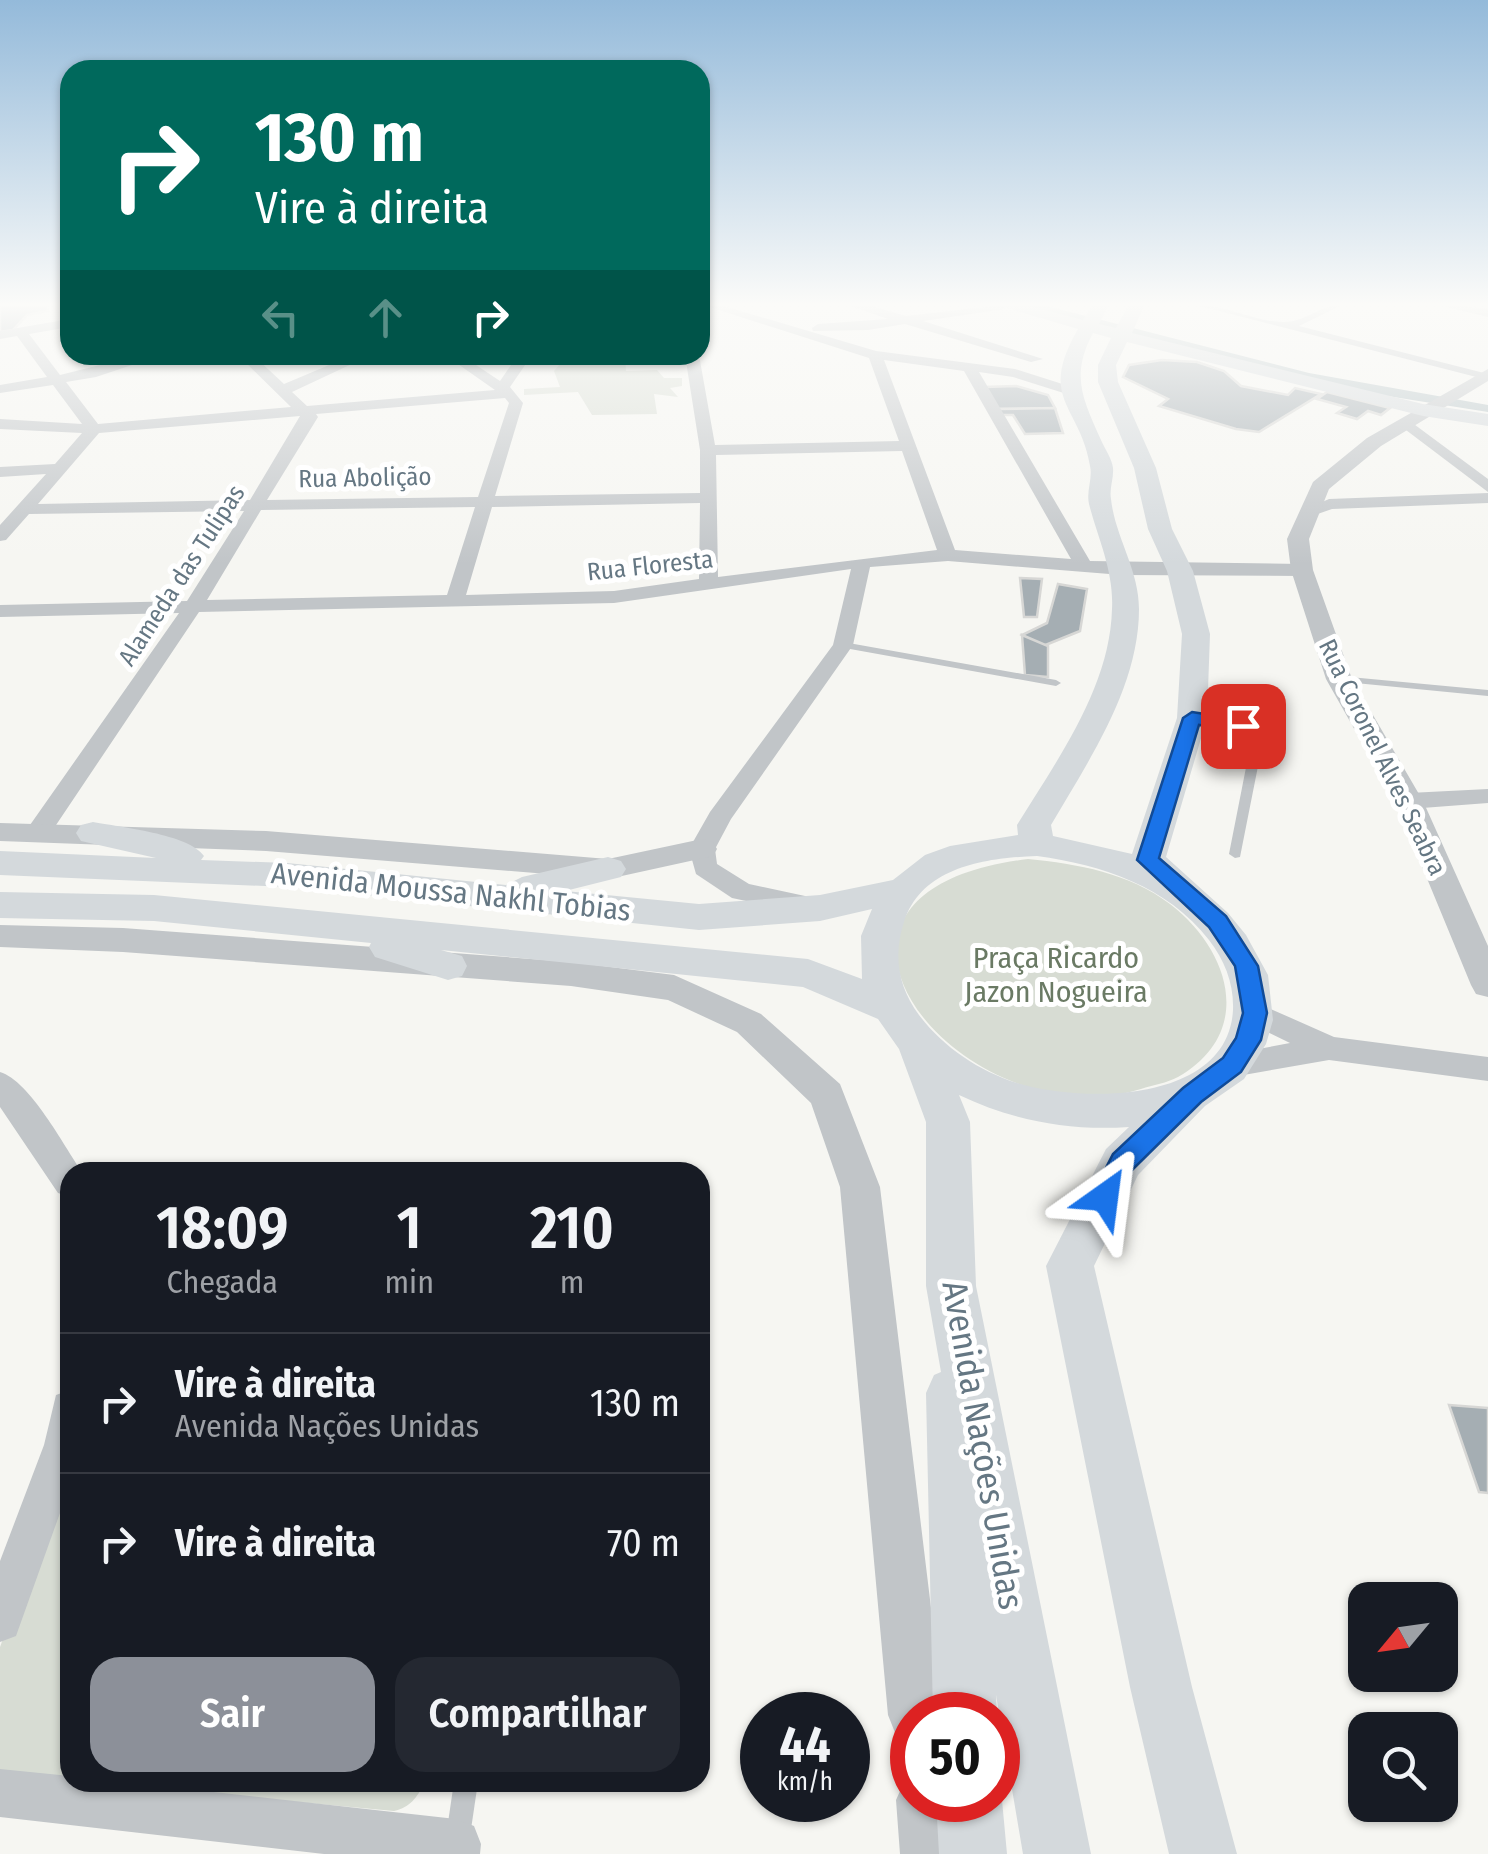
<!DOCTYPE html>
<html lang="pt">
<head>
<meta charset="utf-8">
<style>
  :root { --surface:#171b24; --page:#242831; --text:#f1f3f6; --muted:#9ea1a6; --line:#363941; --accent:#8c9099 }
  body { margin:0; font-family:"Fira Sans Condensed",sans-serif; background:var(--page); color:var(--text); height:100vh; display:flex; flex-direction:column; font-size:38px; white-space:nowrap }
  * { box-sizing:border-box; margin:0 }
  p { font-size:32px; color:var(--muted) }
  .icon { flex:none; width:55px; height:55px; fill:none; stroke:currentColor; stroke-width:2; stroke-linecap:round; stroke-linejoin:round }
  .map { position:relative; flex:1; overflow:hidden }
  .side { position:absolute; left:60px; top:1162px; width:650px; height:630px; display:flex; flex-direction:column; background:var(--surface); border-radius:30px; box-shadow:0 2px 8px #0004 }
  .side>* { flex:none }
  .hud { position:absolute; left:60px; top:60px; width:650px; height:305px; border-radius:30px; box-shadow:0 2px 8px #0004; background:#00695c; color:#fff; overflow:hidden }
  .needle { width:65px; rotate:241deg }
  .tools { position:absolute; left:1348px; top:1582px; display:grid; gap:20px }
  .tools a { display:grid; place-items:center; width:110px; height:110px; border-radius:20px; background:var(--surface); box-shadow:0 2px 8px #0004; font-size:50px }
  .speed { position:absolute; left:740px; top:1692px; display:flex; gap:20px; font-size:50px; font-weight:700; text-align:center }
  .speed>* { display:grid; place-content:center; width:130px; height:130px; border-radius:50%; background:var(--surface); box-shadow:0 2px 8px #0004; line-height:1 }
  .speed small { font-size:25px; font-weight:400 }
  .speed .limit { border:15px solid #d22; background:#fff; color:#111 }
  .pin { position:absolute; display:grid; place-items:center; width:85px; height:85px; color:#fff; margin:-42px; border-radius:20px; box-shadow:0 5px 15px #0006 }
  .me { position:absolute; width:110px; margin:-55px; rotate:31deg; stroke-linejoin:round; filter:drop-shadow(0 0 8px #0008) }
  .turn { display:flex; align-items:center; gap:35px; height:210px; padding:0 30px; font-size:45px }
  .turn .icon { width:130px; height:130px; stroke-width:2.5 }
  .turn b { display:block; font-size:70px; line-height:85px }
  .lanes { display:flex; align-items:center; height:95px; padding:0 30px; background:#0003; justify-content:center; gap:50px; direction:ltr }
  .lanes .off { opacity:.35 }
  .eta { display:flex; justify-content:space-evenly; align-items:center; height:170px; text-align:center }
  .eta b { font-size:60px; font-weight:600; line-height:70px }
  .primary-button { display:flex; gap:20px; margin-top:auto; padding:20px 30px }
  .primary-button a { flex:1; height:115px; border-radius:30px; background:var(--accent); color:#fff; font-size:40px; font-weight:600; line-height:115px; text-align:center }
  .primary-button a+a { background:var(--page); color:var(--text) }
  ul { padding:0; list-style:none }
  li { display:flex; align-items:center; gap:30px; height:140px; padding:0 30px; border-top:2px solid var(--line) }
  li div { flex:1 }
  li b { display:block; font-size:38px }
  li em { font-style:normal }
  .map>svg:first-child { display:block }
  .green { fill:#d7dcd3 }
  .water { fill:#b6c3c6 }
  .building { fill:#a5aeb3; stroke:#d7d7d5; stroke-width:2.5 }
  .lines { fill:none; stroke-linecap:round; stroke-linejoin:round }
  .service { fill:#c1c5c8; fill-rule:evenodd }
  .minor { fill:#c1c5c8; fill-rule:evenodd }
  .tertiary { fill:#c1c5c8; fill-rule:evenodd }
  .secondary { fill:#d4d9dc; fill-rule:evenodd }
  .route { fill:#1a73e8; stroke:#114b97; stroke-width:2.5 }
  .labels { text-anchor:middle; stroke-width:10; stroke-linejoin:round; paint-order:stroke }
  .far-street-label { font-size:25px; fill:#657783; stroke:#fff }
  .street-label { font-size:30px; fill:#657783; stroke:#fff }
  .park-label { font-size:30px; fill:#6a7a64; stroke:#fff }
  .near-street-label { font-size:35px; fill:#657783; stroke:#fff }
</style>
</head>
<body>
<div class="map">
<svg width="1488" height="1854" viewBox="0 0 1488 1854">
  <rect width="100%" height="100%" fill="#f6f6f2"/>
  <g class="green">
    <polygon points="568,355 625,355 626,371 657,370 664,378 682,378 682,386 670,388 678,397 654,394 657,414 592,415 578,392 524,395 524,389 560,387 554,371"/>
    <path d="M1028,859c50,5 101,14 142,45 61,47 85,129 8,173 -11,6 -25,8 -37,12 -178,54 -386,-197 -113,-230z"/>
    <polygon points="70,1456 70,1780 0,1774 0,1647"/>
    <path d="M91,1783h334c-9,15 -14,24 -31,28z"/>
  </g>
  <polygon class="water" points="1003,304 1039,304 1309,373 1488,405 1488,412 1381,395"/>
  <g class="building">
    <polygon points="0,304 48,304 48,311 27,315 13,330 0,332"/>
    <polygon points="1162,360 1197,362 1224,371 1241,386 1288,395 1295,388 1321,394 1259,432 1236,429 1159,406 1168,399 1123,377 1129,365"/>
    <polygon points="1016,386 1048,395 1055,408 998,409 985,387"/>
    <polygon points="1327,392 1390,408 1381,415 1368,411 1357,419 1337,413 1346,407 1317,399"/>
    <polygon points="1055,408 1063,433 1025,434 1013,415 1001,415 998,409"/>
    <polygon points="1020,578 1042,579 1037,617 1024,617"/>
    <polygon points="1058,584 1087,589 1080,631 1043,646 1022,635 1047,623"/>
    <polygon points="1022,635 1048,646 1048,677 1025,675"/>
    <polygon points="1449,1405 1488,1408 1488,1493 1479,1492"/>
  </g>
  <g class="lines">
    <g class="service">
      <polygon points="843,642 1056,680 1061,683 1056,686 839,647 839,643"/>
      <polygon points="1339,676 1488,690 1488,696 1335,681 1334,679"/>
      <polygon points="1192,715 1247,723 1264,736 1240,857 1235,858 1229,854 1252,737 1240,728 1188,720 1188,716"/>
      <polygon points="454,1782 478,1782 470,1836 467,1845 458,1848 449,1845 446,1836"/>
    </g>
    <g class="minor">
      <path d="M700,304h17l159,47 139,18 60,19v6l-5,1 -57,-18 -34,-5 111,189 212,3 9,6 -9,6 -180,-1 -174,-14 -78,6 -17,78 -122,174 -16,30 2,15 32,20 70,15 3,6 -3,6 -10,3 -77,-16 -36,-24 -7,-25 21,-37 123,-167 18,-76 -237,34 -415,9 -151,225h-18l-4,-6 4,-6 149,-212 -179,4v-12l187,-4 57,-90 -215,3 -23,26 -6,1v-16l46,-51 -46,3v-10l55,-3 27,-31 -82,-4v-10l82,5 -29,-39 -53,8v-8l47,-8 -30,-41 -17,3v-8l70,-12v8l-41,7 31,41 80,-20h22l-66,22 -30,5 32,42 193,-17 -53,-52h15l31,29 69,-29h18l-79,37 15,14 188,-16 -50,-35h16l39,26 18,-26h14l-22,32 13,16 -28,93 205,-3v-43l-15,-95h14l16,90 184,-4 -30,-83zM884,360l80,11 107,188 -116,-9zM505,398l4,5 -31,94 -211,3 51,-83 -2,-3zM300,416l-50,84 -212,4 61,-71zM902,451l35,99 -219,27 -2,-122zM700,503l-1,76 -85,12 -148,4 26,-88zM475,507l-28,88 -240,5 54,-90z"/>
      <polygon points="845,304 864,304 906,316 1011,304 1005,309 923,321 1043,359 1031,362 905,324 868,330 813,331 812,328 818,324 888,319"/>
      <path d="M1192,304c32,0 66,19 93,18 20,0 37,-18 59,-18l-45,22 189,48v6z"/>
      <polygon points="1444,304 1488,309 1488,317 1446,307"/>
      <polygon points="1407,419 1488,479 1488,492 1402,427 1402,421"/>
      <polygon points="1488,493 1488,503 1332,509 1309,517 1300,512 1329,499"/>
      <polygon points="1488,789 1488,803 1409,809 1397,801 1409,793"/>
      <polygon points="1255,1002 1334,1037 1488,1057 1488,1081 1329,1060 1232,1077 1221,1074 1217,1065 1221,1056 1290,1043 1245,1021 1240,1013 1245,1005"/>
      <path d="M0,1072c30,9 64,74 82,100h-12v25l-12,-4 -58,-86z"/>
      <polygon points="70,1390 70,1485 16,1636 0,1642 0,1561 44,1445 56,1395"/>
      <polygon points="0,1769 70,1776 70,1782 125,1782 456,1819 474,1826 481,1844 480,1854 324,1854 0,1817"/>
    </g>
    <g class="tertiary">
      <polygon points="1488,369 1488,381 1381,446 1329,489 1309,539 1313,570 1352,679 1423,801 1488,946 1488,997 1476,994 1471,985 1395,801 1326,679 1291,570 1287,539 1313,482 1367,438"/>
      <polygon points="0,823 266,831 608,859 702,839 713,842 717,849 713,856 608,879 266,851 0,841"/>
      <polygon points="0,925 123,928 571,962 674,975 761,1014 840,1084 880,1187 944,1715 912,1715 912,1741 896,1735 888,1715 840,1187 811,1103 737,1032 668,1000 571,986 123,952 0,947"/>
      <polygon points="912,1776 912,1800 954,1800 960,1854 900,1854 896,1800 905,1780"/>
    </g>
    <g class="secondary">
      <path d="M993,304h28l62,16 10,-16h16l-10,20 17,4 13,-24h16l-13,29 291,71 65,10v12l-65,-10 -296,-74 -11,23 2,17 38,86 16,61 21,42 17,63 -3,84 -41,139 62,56 18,22 22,40 5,45 -7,24 -22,35 -39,27 -67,69 -44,91 98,421 45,167h-68l-39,-167 -84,-421 60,-117 23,-22c-60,4 -115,-6 -170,-32l11,27 6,164 115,568h-68l-27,-159 1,20h-64l-7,-322 8,-18 7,-3 -15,-86v-164l-27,-73 -21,-30 -75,-32 -362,-37 21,6 5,10 -5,10 -14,4 -73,-23 -6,-10 2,-4 -217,-22 -154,-3v-26l154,3 654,64 54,20 -1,-43 11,-27 -52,12 -121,9 -412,-43 -287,-12v-24l156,7 -75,-17 -5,-8 5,-8 12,-3c26,5 96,12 111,34l-3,4 86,3 219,22 16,-8 86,-20 13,4 5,8 -5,8 -56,14 134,13 121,-9 73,-15 32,-25 25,-9 68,-11 -1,-10c40,-65 93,-137 95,-216 2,-38 -14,-70 -23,-105 -3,-13 4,-26 1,-38 -10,-61 -53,-66 -12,-137zM1093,333l18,5 -13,27v17l36,86 14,61 19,42 15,63 -5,84 -45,136 -79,-18 -2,-11c38,-65 88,-138 88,-216 0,-40 -24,-72 -28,-110 -2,-10 3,-21 2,-31 -1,-9 -8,-19 -12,-28 -18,-41 -31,-64 -8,-107zM1037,856c65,9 130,30 172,84 16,21 25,44 24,70 -5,94 -152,93 -216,73 -38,-12 -74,-36 -98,-68 -21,-28 -26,-60 -15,-93 18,-56 83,-64 133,-66z"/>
      <polygon points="998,1788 1002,1800 1007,1854 939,1854 936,1800 998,1800"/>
    </g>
  </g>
  <linearGradient id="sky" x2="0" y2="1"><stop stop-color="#94bada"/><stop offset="0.54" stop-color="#fbfbf9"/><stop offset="1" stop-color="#fbfbf9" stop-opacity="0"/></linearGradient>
  <rect width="1488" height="564" fill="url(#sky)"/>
  <polygon class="route" points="1192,712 1243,720 1253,726 1243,731 1199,725 1159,858 1226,916 1258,966 1267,1013 1261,1040 1241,1072 1201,1102 1132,1170 1115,1205 1105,1209 1095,1205 1091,1197 1113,1154 1183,1088 1223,1058 1236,1038 1243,1013 1235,966 1209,927 1137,860 1183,718"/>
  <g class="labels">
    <g class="far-street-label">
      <text transform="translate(365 477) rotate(-1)" y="9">Rua Abolição</text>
      <text transform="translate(650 565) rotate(-6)" y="9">Rua Floresta</text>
      <text transform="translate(181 575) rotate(-57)" y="9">Alameda das Tulipas</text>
      <text transform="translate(1383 757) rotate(64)" y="9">Rua Coronel Alves Seabra</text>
    </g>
    <g class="street-label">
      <text transform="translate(451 892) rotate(6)" y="10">Avenida Moussa Nakhl Tobias</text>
    </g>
    <g class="park-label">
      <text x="1056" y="968">Praça Ricardo<tspan x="1056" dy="34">Jazon Nogueira</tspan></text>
    </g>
    <g class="near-street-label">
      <text transform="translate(983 1445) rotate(80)" y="12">Avenida Nações Unidas</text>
    </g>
  </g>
</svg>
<div class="tools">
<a><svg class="needle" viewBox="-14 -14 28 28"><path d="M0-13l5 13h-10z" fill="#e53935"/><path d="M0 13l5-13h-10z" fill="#9ea1a6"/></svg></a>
<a><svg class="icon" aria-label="search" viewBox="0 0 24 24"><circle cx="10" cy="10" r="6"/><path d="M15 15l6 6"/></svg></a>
</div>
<div class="speed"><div>44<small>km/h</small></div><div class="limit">50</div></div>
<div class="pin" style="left:1243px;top:726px;background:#d93025"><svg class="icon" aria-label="arrive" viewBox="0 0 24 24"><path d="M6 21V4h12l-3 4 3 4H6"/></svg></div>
<svg class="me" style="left:1105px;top:1197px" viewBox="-20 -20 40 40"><path d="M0-17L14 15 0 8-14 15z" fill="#1a73e8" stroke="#fff" stroke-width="4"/></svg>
<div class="hud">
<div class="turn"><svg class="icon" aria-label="right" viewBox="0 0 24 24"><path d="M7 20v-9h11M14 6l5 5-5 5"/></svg><div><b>130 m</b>Vire à direita</div></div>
<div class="lanes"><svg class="icon off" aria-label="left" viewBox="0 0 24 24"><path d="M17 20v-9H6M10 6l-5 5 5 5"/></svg><svg class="icon off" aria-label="ahead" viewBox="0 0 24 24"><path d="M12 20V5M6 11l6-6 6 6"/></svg><svg class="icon" aria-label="right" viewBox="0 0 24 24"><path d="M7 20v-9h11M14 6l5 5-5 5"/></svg></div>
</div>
<section class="side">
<div class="eta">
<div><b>18:09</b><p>Chegada</p></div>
<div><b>1</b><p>min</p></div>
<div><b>210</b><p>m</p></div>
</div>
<ul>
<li><svg class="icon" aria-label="right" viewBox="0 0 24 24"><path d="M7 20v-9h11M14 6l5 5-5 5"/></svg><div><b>Vire à direita</b><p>Avenida Nações Unidas</p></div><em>130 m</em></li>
<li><svg class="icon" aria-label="right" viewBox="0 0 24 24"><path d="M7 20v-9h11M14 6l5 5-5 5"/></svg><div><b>Vire à direita</b></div><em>70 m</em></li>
</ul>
<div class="primary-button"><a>Sair</a><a>Compartilhar</a></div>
</section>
</div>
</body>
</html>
